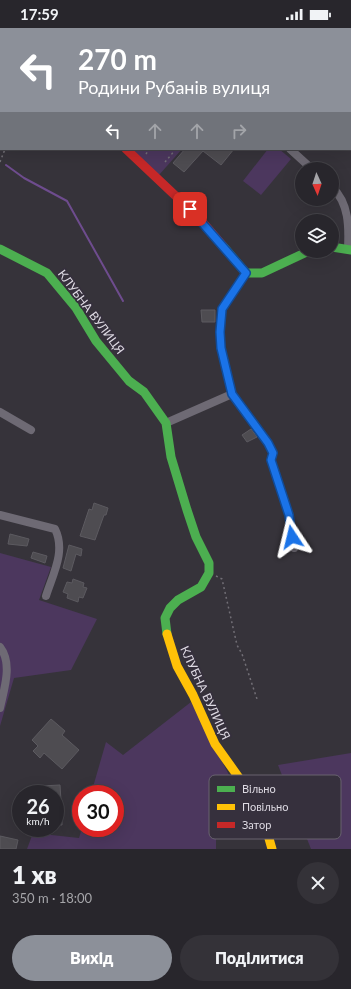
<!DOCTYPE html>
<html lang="uk">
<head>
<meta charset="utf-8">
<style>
  :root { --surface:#28262c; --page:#343238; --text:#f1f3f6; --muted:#a5a5a9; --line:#444348; --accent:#8c9099 }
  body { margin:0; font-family:Lato,sans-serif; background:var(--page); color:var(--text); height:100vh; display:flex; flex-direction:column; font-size:15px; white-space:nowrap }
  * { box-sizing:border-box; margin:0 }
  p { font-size:13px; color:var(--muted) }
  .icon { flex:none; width:22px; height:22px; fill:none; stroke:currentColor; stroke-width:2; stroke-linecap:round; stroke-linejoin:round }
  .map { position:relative; height:821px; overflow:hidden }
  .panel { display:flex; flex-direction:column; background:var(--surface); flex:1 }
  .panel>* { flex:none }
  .banner { position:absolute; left:0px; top:0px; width:351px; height:122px; box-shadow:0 4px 16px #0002,0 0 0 1px var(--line); background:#8c9099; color:#fff; overflow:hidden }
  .needle { width:26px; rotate:177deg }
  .buttons { position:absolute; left:295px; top:134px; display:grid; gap:8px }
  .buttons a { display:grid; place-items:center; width:44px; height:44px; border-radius:50%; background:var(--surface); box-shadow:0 4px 16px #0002,0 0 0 1px var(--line); font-size:20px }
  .speed { position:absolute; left:12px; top:757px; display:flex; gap:8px; font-size:20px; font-weight:700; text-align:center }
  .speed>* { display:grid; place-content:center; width:52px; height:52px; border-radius:50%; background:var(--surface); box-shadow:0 4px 16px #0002,0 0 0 1px var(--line); line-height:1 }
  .speed small { font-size:10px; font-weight:400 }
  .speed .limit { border:6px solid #d22; background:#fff; color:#111 }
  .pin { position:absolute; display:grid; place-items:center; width:34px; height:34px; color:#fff; margin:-17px; border-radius:8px; box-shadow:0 2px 6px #0006 }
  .me { position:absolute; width:44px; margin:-22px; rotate:350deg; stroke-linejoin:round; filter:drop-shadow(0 0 3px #0008) }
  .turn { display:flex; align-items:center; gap:14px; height:84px; padding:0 12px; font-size:18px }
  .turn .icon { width:52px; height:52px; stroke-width:2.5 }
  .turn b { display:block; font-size:28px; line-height:34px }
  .lanes { display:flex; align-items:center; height:38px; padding:0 12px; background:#0003; justify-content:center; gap:20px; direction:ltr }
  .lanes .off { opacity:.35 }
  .round { display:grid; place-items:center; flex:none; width:42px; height:42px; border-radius:21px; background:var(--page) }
  .summary { display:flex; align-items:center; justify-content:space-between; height:68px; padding:0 12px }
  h1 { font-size:24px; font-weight:800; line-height:30px }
  .action { display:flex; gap:8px; margin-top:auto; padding:8px 12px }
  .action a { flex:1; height:46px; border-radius:24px; background:var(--accent); color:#fff; font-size:16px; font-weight:800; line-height:46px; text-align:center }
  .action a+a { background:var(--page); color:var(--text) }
  .status { display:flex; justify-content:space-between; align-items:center; height:28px; padding:0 20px; background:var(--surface); direction:ltr }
  .status svg { height:11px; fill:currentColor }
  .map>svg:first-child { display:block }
  .green { fill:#4c375e }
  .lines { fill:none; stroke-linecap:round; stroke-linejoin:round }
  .stream { stroke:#6e4c8e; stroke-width:2 }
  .building { fill:#4e4c51; stroke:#5c5a60 }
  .path { stroke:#726f76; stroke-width:1.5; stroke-dasharray:2 3; stroke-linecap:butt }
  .street { stroke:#6e6a74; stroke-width:8 }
  .fast { stroke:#4caf50; stroke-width:9 }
  .slow { stroke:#ffc107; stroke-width:9 }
  .jam { stroke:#c62828; stroke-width:9 }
  .route-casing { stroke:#114b97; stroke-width:10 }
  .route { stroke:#1a73e8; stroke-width:7 }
  .labels { text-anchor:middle; stroke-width:3.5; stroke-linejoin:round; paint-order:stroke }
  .street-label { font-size:12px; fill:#dedae3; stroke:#36303d }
  .key { fill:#36303d; stroke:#68636f; stroke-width:1 }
  .key-label { font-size:11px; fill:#dedae3 }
</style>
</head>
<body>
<div class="status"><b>17:59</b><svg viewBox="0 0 49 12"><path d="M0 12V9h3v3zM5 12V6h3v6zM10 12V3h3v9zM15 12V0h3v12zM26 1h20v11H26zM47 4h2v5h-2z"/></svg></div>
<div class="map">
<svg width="351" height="821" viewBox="0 0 351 821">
  <rect width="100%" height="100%" fill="#36333a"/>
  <g class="green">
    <polygon points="131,121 182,121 159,147"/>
    <polygon points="268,121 279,121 291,131 261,167 243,153"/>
    <polygon points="0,525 51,539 39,572 97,591 71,642 14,650 0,698"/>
    <polygon points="191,674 254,795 216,807 216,821 27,821 33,805 79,810 82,800 115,800 115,766 91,766 106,714 123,727"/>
    <polygon points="351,725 351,821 311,821 278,737"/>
  </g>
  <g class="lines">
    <polyline class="stream" points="6,137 24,150 67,173 123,273"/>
  </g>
  <g class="building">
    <polygon points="185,121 234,121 221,137 203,123 184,144 173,135"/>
    <polygon points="201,282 215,282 215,294 202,294"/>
    <polygon points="251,401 257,409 247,414 242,407"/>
    <polygon points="94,475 108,480 106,487 104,487 95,512 80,508 89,481 92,482"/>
    <polygon points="10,506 29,511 27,518 8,516"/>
    <polygon points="69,517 82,521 81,528 76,526 71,543 63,540"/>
    <polygon points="33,524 47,528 45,535 31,530"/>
    <polygon points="73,551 84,555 83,559 87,560 83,570 79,569 78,574 67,570 68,566 63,564 67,554 72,555"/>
    <polygon points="51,691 65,703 62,707 79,722 62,741 44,725 40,730 33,723 38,718 32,712"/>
    <polygon points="60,757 61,773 55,773 55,766 42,766 42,758"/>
    <polygon points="62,784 62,797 55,797 55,785"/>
    <polygon points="0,808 18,812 16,821 0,821"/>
  </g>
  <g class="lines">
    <g class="path">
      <polyline points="169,1 169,0"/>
      <polyline points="146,126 149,121"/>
      <polyline points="0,134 5,121"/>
      <polyline points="165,134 176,121"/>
      <polyline points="216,548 222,551 237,617 242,626 257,671"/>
    </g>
    <g class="street">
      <polyline points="93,0 94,1"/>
      <polyline points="290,121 312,141"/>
      <path d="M332,159c17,16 17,40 16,61"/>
      <polyline points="246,245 222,281 220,304 221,320 232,366 268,415 273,425 271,432 289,487 294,520"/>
      <polyline points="0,384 31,402"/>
      <polyline points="166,395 232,366"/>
      <path d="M0,487l55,14c11,22 -2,45 -9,67"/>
      <path d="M0,619c13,17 4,42 0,61"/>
    </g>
    <g class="fast">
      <polyline points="0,46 1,47"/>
      <polyline points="223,218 246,245 262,245 309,223"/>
      <polyline points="332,219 351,222"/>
      <polyline points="0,221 47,245 76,280 96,313 129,353 144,364 166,395 171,429 187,482 196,509 209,535 209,545 201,559 178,572 170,580 165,590 167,606"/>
    </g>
    <polyline class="slow" points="167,606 177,638 193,667 215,716 247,761 264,793 272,821"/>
    <polyline class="jam" points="126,121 199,190 223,218"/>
  </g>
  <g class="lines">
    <defs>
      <polyline id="route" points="190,181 246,245 222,281 220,304 221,320 232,366 268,415 273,425 271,432 289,487 292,509"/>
    </defs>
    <use href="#route" class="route-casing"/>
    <use href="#route" class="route"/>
  </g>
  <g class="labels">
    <g class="street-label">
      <text transform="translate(91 284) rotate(53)" y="4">КЛУБНА ВУЛИЦЯ</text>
      <text transform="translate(205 665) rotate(65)" y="4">КЛУБНА ВУЛИЦЯ</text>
    </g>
  </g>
  <rect x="209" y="747" width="132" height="64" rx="6" class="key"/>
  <rect x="217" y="758" width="18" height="6" fill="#4caf50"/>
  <rect x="217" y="776" width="18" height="6" fill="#ffc107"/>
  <rect x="217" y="794" width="18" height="6" fill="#c62828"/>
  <g class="key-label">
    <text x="242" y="765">Вільно</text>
    <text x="242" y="783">Повільно</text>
    <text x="242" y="801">Затор</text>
  </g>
</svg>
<div class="buttons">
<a><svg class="needle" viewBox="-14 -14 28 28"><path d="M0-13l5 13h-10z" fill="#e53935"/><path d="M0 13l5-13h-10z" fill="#a5a5a9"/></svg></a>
<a><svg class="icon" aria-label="layers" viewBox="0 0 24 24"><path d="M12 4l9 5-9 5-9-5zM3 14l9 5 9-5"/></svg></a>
</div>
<div class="speed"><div>26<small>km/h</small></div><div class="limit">30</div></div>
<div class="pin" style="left:190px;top:181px;background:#d93025"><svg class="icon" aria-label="arrive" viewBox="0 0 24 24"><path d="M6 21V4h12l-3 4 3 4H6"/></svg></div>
<svg class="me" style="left:292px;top:509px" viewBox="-20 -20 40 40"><path d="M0-17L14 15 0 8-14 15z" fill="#1a73e8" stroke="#fff" stroke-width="4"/></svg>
<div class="banner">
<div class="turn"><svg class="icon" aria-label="left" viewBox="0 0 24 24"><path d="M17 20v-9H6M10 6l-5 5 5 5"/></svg><div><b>270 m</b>Родини Рубанів вулиця</div></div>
<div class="lanes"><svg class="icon" aria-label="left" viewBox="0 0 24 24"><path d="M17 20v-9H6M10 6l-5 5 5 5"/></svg><svg class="icon off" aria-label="ahead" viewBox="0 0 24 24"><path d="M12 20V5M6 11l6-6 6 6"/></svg><svg class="icon off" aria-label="ahead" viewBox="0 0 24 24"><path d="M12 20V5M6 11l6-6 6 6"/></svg><svg class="icon off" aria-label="right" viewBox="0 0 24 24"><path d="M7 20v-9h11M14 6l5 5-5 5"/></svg></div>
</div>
</div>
<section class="panel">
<div class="summary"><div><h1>1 хв</h1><p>350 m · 18:00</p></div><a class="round"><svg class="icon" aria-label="close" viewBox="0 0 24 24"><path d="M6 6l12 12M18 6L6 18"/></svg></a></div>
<div class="action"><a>Вихід</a><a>Поділитися</a></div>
</section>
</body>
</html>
